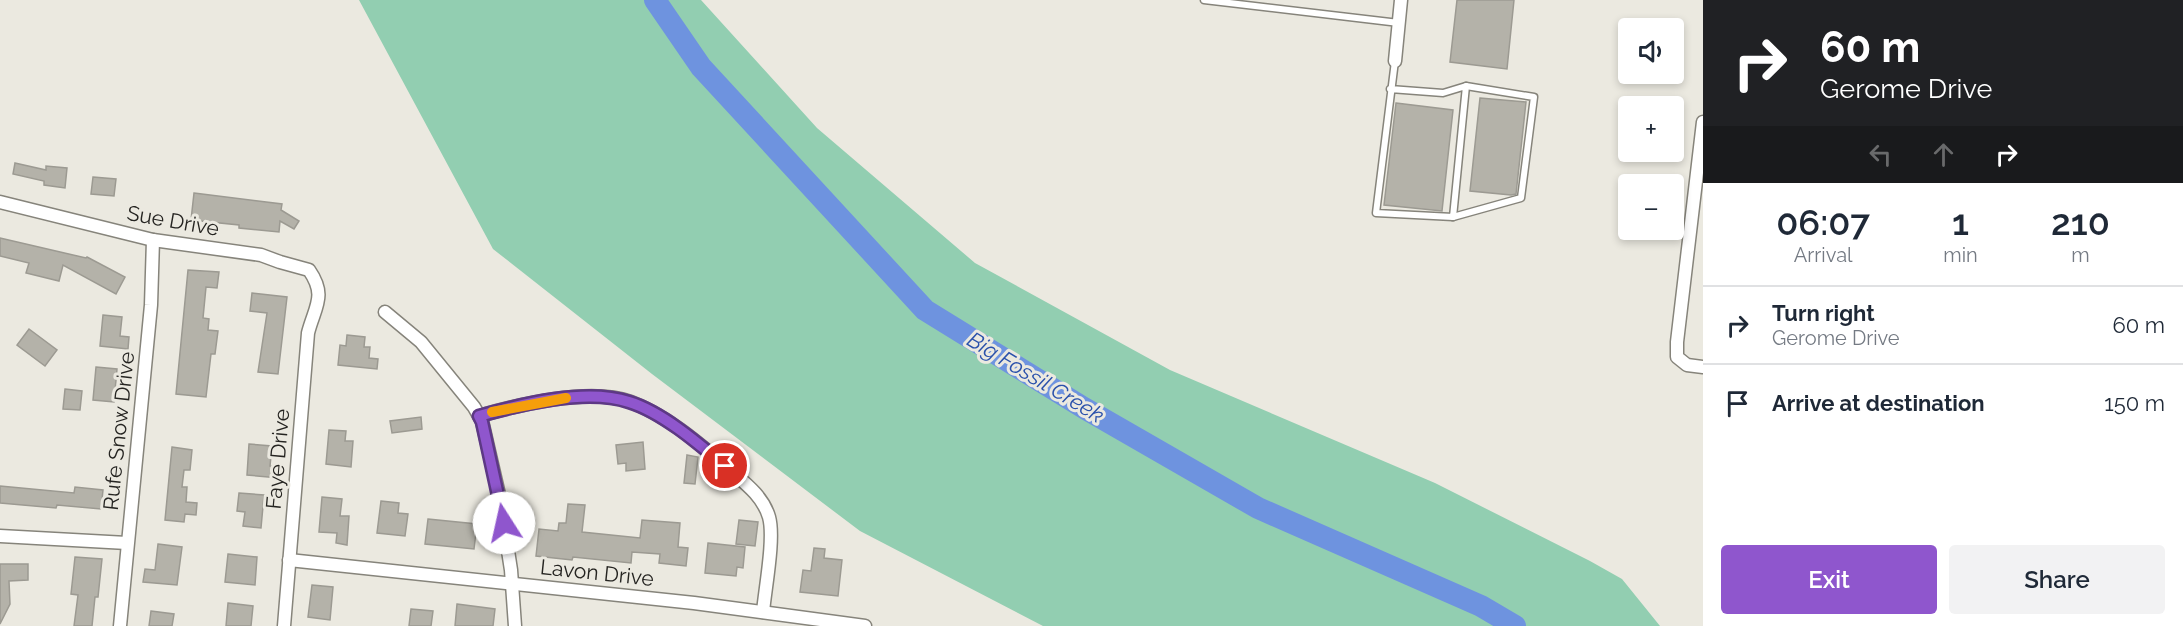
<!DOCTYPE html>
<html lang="en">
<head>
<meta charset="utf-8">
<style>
  :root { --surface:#fff; --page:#f2f2f3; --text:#1f2937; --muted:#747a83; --line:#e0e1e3; --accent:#8f56cd }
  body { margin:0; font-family:Raleway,sans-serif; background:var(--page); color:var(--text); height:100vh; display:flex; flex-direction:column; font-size:22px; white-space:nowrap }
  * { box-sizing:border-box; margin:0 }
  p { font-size:20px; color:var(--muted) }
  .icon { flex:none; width:33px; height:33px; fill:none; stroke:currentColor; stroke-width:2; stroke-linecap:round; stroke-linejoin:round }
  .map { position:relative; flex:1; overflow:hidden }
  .side { display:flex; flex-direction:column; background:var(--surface); width:480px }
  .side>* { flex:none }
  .banner { background:#202124; color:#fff; overflow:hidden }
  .buttons { position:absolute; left:1618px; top:18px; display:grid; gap:12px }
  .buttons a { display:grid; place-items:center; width:66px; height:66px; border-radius:6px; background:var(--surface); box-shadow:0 3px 9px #0003; font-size:30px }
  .pin { position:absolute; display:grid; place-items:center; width:51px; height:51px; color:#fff; margin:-26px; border:3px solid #fff; border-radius:50%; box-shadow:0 2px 6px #0007 }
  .me { position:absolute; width:66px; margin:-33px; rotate:350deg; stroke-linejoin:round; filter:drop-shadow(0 0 4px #0008) }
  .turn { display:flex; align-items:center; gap:21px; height:126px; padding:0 18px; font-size:27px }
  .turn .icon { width:78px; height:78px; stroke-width:2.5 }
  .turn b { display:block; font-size:42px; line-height:51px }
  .lanes { display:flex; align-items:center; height:57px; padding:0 18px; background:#0003; justify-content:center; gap:30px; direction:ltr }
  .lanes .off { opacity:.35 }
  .eta { display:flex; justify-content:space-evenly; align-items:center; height:102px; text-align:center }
  .eta b { font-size:36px; font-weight:600; line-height:42px }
  .primary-button { display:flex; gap:12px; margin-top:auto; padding:12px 18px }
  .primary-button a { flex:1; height:69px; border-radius:6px; background:var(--accent); color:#fff; font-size:24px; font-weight:600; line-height:69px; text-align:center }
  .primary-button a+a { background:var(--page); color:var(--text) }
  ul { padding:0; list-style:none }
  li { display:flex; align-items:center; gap:18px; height:78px; padding:0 18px; border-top:2px solid var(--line) }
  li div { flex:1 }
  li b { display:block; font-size:22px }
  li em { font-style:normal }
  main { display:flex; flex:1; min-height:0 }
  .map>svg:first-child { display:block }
  .green { fill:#92ceb1 }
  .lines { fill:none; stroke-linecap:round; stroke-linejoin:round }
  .river { stroke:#6e93df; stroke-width:22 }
  .building { fill:#b4b2a9; stroke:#9c9a92; stroke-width:1.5 }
  .service-casing { stroke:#86847b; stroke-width:9 }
  .minor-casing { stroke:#86847b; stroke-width:15 }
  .service { stroke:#fff; stroke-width:6 }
  .minor { stroke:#fff; stroke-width:12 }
  .route-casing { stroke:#5d3885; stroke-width:15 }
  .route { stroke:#8f56cd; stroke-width:10 }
  .slow { stroke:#f59e0b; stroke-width:10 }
  .labels { text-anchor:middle; stroke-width:6; stroke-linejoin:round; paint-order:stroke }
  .street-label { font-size:21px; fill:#252421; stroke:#ebe9e0 }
  .water-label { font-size:22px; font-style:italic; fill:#2a51ab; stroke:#ebe9e0 }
</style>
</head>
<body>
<main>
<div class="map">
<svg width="1703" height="626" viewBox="0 0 1703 626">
  <rect width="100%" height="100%" fill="#ebe9e0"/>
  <polygon class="green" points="359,0 701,0 817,128 975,263 1170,370 1435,483 1590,561 1622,579 1660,626 1043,626 860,531 652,374 493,249"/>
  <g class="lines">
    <polyline class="river" points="655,0 701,67 925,310 1084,408 1258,508 1481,606 1515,626"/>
  </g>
  <g class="building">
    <polygon points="1457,0 1514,0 1507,69 1450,62"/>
    <polygon points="1480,98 1526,102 1516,194 1511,195 1470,191"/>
    <polygon points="1396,103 1453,110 1442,211 1384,205"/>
    <polygon points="15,163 46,170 46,166 67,168 65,188 44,185 44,181 13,174"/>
    <polygon points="93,177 116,179 114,196 91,194"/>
    <polygon points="194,193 282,204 281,210 299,221 294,229 280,221 279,232 239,228 239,225 191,220"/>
    <polygon points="0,238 86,258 87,257 125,277 116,294 63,265 59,281 26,273 29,263 0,256"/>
    <polygon points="188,270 219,272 217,288 206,287 203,318 209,319 208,330 218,331 215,354 211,354 206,397 176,394"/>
    <polygon points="252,293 287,297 278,374 258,372 267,313 250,311"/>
    <polygon points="103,315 122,317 120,336 129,337 128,349 100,346"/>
    <polygon points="29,329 57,350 45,366 17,345"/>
    <polygon points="347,335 365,337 364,347 370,347 369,358 378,359 377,369 338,365 340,345 346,346"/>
    <polygon points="96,367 117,369 114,402 93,400"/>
    <polygon points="65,389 82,391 80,410 63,409"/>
    <polygon points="421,417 422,429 392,433 390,421"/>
    <polygon points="329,430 346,431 345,441 353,441 351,467 326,464"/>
    <polygon points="643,442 645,469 626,471 626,463 618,464 616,445"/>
    <polygon points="249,444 272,446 270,466 280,467 279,478 247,475"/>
    <polygon points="172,447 192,450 190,470 184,470 182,487 187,487 186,502 197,503 196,515 185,514 184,522 165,520"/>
    <polygon points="687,455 698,457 695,484 684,483"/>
    <polygon points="0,486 74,493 75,487 103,490 101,509 57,505 56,508 0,503"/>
    <polygon points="239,493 264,495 261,528 243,526 245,512 237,511"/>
    <polygon points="322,497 342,499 340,516 349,516 347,545 336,543 337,533 319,532"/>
    <polygon points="381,501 399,503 398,513 408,514 405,536 377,533"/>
    <polygon points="568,504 585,505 582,532 640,538 642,520 680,523 678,547 688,548 686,566 659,563 660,554 632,552 631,563 573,557 572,560 536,556 539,529 558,531 559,523 566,523"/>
    <polygon points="428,519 477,524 474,549 425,544"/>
    <polygon points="739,520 758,522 755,546 736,544"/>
    <polygon points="708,543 745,547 743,568 737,567 736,576 705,573"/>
    <polygon points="158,544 182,547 177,585 143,582 145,569 155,570"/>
    <polygon points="814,548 825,549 824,558 842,560 838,596 800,592 803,570 811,571"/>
    <polygon points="228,554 257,557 255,585 225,582"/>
    <polygon points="75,557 102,559 98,597 95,597 92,626 74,626 78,595 71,594"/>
    <polygon points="0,564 28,564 28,580 9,581 10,604 0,624"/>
    <polygon points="312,585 333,587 330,620 308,617"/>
    <polygon points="228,603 253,606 251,626 226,626"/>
    <polygon points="457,604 495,609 493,626 455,626"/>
    <polygon points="411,609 433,611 431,626 409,626"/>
    <polygon points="151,611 174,614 172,626 149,626"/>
  </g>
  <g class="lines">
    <defs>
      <g id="service">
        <polyline points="1204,0 1399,23"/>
        <polyline points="1390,89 1443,93 1466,86 1453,217 1376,213 1395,61"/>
        <polyline points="1453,217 1521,198 1534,97 1466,86"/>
      </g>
      <g id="minor">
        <polyline points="1395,61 1401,0"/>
        <polyline points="1703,122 1677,342 1677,357 1687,365 1703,367"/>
        <path d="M0,202l153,38 108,15 19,7 29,8c18,26 6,36 -1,63l-24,293"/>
        <polyline points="385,312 421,342 474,407 482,421 500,499 511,570 515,626"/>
        <path d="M479,416c42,-12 111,-29 152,-14 34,13 64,38 91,61 17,16 40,30 47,54 6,21 -4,72 -6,95"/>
        <polyline points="0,536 127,543"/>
        <polyline points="289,560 694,603 865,626"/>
        <polyline points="120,626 151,305 153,240"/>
      </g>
    </defs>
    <use href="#service" class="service-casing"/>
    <use href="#minor" class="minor-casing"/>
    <use href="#service" class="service"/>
    <use href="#minor" class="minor"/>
  </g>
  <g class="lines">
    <defs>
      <path id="route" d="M504,523l-22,-101 -3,-6c43,-12 107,-28 150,-14 33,10 70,42 96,64"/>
    </defs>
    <use href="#route" class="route-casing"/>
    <use href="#route" class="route"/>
    <polyline class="slow" points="492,412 566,398"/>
  </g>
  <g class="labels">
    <g class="street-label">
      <text transform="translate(173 221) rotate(10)" y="7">Sue Drive</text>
      <text transform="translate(119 431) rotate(-84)" y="7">Rufe Snow Drive</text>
      <text transform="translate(278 459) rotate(-85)" y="7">Faye Drive</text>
      <text transform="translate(597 573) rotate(6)" y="7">Lavon Drive</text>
    </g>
    <g class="water-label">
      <text transform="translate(1036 377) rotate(31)" y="8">Big Fossil Creek</text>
    </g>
  </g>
</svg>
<div class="buttons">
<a><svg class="icon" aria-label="sound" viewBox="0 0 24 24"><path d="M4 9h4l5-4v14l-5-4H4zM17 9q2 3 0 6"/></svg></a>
<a>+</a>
<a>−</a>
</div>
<div class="pin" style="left:725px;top:466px;background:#d93025"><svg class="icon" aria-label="arrive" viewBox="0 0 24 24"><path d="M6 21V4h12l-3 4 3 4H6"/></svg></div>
<svg class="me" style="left:504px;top:523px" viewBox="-20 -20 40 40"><circle r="19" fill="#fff"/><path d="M0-13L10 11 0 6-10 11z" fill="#8f56cd"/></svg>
</div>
<section class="side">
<div class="banner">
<div class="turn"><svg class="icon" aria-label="right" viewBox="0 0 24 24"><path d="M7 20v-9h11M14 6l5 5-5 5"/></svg><div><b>60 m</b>Gerome Drive</div></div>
<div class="lanes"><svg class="icon off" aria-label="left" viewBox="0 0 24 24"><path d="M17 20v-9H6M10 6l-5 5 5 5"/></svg><svg class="icon off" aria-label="ahead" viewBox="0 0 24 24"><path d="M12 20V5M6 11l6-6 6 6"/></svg><svg class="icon" aria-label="right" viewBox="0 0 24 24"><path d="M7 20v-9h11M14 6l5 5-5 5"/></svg></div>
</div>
<div class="eta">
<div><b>06:07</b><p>Arrival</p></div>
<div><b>1</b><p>min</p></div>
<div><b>210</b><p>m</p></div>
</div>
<ul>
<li><svg class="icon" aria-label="right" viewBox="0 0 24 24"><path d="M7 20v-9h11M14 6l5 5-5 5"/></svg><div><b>Turn right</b><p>Gerome Drive</p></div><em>60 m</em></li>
<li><svg class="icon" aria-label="arrive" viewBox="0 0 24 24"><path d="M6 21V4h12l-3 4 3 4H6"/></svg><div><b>Arrive at destination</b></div><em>150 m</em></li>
</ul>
<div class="primary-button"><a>Exit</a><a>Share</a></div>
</section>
</main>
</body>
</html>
